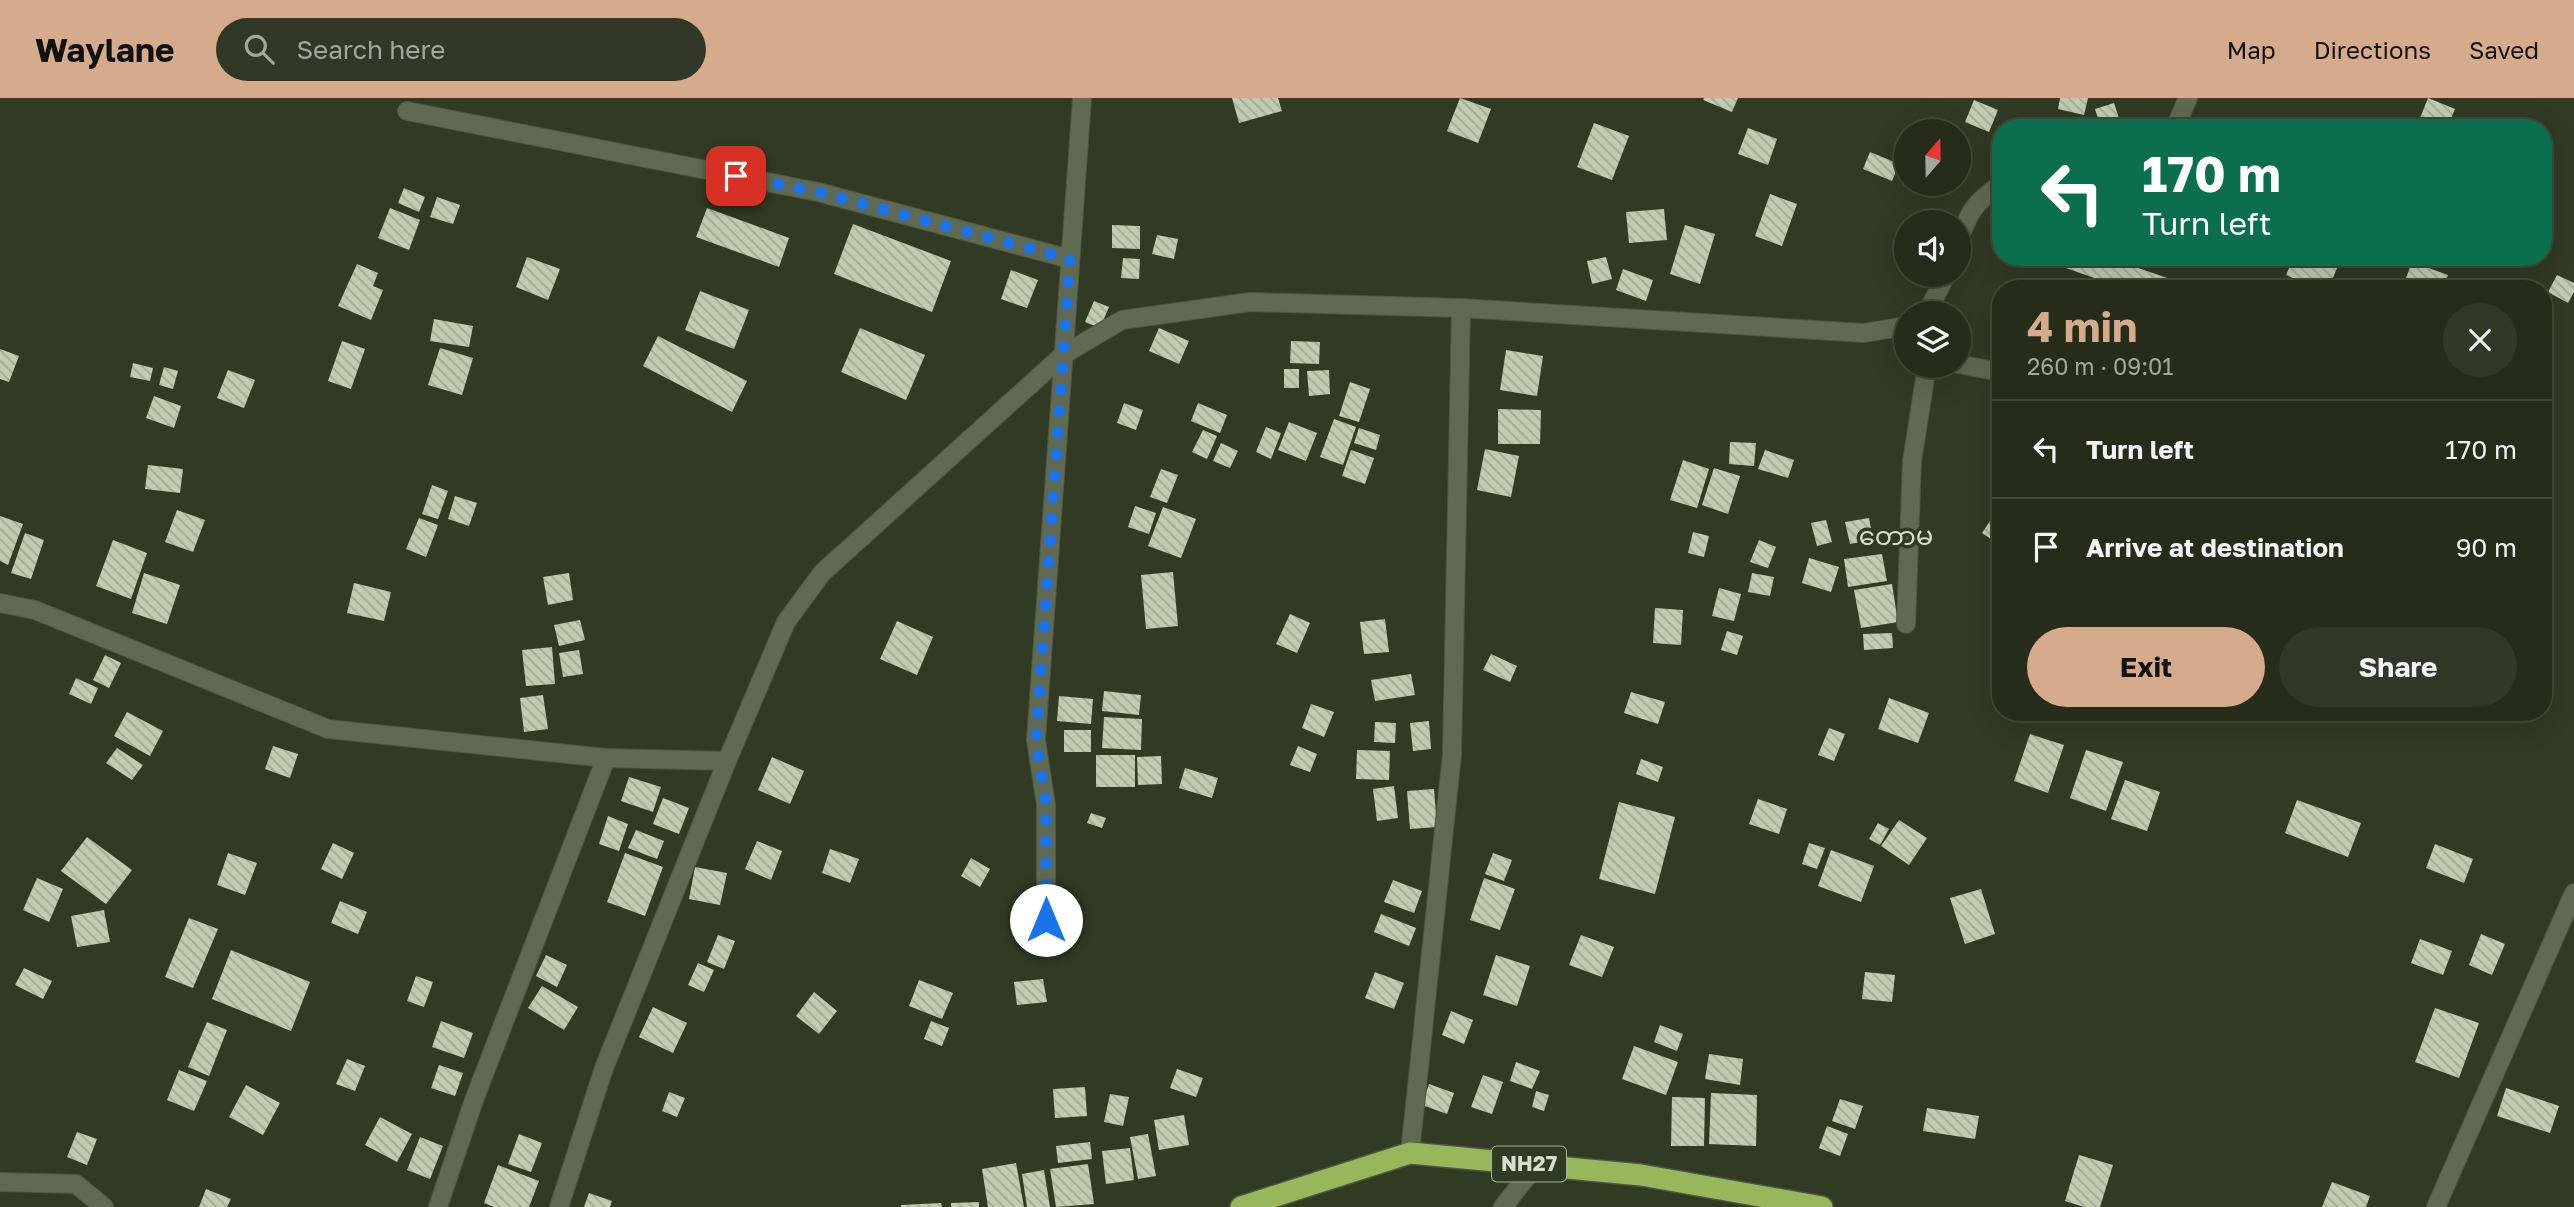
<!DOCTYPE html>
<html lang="en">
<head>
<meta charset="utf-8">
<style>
  :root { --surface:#252c1a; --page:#313827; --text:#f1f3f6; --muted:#a3a7a2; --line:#424839; --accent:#d6ab8b }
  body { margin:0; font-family:"Golos Text","Noto Sans Myanmar",sans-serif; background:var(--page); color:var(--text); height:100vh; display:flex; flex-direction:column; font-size:26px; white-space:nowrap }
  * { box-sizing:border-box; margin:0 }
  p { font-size:23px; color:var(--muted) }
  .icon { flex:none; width:38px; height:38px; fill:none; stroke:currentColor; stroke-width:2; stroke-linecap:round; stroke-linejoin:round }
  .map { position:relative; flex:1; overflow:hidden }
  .panel { position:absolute; left:1992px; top:182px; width:560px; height:441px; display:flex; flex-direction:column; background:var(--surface); border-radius:28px; box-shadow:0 7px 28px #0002,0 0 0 2px var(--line) }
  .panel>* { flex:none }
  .top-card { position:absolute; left:1992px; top:21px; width:560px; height:147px; border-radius:28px; box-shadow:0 7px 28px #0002,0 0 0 2px var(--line); background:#0b6e4f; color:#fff; overflow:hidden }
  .needle { width:46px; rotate:20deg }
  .controls { position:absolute; left:1894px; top:21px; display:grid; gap:14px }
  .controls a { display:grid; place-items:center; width:77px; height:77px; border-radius:50%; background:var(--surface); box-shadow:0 7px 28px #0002,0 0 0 2px var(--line); font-size:35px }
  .pin { position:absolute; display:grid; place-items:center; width:60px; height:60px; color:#fff; margin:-30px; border-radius:14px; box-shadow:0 4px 10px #0006 }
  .me { position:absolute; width:77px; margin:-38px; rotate:0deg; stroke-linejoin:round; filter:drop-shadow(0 0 5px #0008) }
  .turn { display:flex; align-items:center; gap:24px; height:147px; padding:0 35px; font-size:32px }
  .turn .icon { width:91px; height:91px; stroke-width:2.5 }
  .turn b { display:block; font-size:49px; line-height:60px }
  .round { display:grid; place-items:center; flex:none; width:74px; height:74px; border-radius:37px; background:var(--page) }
  .summary { display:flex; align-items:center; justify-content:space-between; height:119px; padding:0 35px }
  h1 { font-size:42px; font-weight:700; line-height:52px; color:var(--accent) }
  .cta { display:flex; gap:14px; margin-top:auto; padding:14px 35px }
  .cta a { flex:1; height:80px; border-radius:42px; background:var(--accent); color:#111; font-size:28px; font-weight:700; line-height:80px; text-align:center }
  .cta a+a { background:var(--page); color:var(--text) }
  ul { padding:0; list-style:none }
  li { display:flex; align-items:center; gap:21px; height:98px; padding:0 35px; border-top:2px solid var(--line) }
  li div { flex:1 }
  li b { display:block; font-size:26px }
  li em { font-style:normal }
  header { display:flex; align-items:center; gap:42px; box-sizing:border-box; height:98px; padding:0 35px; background:var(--accent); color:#111 }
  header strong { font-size:33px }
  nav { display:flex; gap:38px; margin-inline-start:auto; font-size:24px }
  .search { width:490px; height:63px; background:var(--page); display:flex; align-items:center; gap:18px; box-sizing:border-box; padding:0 24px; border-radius:38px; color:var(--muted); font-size:26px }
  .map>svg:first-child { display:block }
  .building { fill:url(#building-back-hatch) }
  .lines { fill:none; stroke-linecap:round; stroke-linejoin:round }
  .street-casing { stroke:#4e5642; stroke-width:20 }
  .highway-casing { stroke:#4e5642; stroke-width:24 }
  .street { stroke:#606951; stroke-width:18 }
  .highway { stroke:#98b75b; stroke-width:21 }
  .route { stroke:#1a73e8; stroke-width:12; stroke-dasharray:0 21.6 }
  .labels { text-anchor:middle; stroke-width:7; stroke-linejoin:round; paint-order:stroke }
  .shield { fill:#313a23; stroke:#a6ac9b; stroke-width:2 }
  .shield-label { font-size:21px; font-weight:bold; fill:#d8ddcf }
  .quarter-label { font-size:26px; fill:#d8ddcf; stroke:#313a23 }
</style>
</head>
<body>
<header>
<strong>Waylane</strong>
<div class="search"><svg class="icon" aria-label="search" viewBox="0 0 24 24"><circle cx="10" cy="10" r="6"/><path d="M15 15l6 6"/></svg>Search here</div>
<nav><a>Map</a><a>Directions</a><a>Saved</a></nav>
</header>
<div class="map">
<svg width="2574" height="1109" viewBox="0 0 2574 1109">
  <defs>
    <pattern id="building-back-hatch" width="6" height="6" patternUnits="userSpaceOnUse" patternTransform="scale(1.75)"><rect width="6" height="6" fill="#c0cbb0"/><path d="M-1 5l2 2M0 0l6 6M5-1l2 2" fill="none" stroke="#a0a994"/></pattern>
  </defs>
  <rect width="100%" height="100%" fill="#313a23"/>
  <g class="building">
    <polygon points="1232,0 1278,0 1282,13 1239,25"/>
    <polygon points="1460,0 1491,11 1478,45 1447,33"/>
    <polygon points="1704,0 1738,0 1732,14 1703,2"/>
    <polygon points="2060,0 2088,0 2084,17 2058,11"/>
    <polygon points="2428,0 2455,11 2447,30 2416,30"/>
    <polygon points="1974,2 1998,12 1989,34 1965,24"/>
    <polygon points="2114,5 2122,29 2101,30 2095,11"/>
    <polygon points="1594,25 1629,38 1612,82 1577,69"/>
    <polygon points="1748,30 1777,41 1768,67 1738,56"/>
    <polygon points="1870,54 1899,66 1892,83 1863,71"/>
    <polygon points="404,90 425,99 419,114 398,105"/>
    <polygon points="1770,96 1797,106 1782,148 1755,138"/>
    <polygon points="437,99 460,107 453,126 430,119"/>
    <polygon points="390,110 420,122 409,152 378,140"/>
    <polygon points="707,110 789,140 779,169 696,139"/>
    <polygon points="1664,111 1667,142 1629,145 1626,114"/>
    <polygon points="853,126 951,163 932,214 834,176"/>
    <polygon points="1112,127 1140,128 1140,151 1112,150"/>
    <polygon points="1685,127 1715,136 1700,186 1670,176"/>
    <polygon points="1157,137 1178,141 1174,161 1152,156"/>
    <polygon points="527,159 560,171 548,202 516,189"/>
    <polygon points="1606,159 1612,181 1592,186 1587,163"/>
    <polygon points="2063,159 2106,159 2188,187 2187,191 2126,191 2060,168"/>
    <polygon points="2294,159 2342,159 2328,191 2316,191 2286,177"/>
    <polygon points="1123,160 1140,161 1139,181 1121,180"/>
    <polygon points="2412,164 2448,177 2443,191 2402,191"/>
    <polygon points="357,166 378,175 373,188 383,192 371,222 338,208"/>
    <polygon points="1623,171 1653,182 1646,203 1616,192"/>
    <polygon points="1011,172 1038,182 1027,210 1001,201"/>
    <polygon points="2557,177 2574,185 2574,194 2568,205 2548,194"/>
    <polygon points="700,193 749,212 734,251 685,232"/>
    <polygon points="1094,203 1109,209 1100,230 1085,224"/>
    <polygon points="434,221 473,228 469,249 430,243"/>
    <polygon points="860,230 925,257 906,302 841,274"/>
    <polygon points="1159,230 1189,243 1179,266 1149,253"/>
    <polygon points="658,238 747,283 732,314 643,268"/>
    <polygon points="342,243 365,251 351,291 328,283"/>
    <polygon points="1291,243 1320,244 1319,266 1290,265"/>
    <polygon points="440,250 473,260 462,297 428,287"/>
    <polygon points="0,251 19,258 9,284 0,281"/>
    <polygon points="1506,252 1543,258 1537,298 1500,292"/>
    <polygon points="133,265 153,270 150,283 130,279"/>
    <polygon points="164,269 178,273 173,291 159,287"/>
    <rect x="1284" y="271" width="15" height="19"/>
    <polygon points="228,272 255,282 244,310 217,300"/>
    <polygon points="1329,272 1330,296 1309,298 1307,273"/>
    <polygon points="1350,284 1370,291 1359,324 1339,318"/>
    <polygon points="154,298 181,308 174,330 146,320"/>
    <polygon points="1124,305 1143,312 1136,332 1117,325"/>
    <polygon points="1198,305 1227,317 1220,335 1191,323"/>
    <polygon points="1498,311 1541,312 1540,346 1498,346"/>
    <polygon points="1334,321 1356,329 1343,367 1320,359"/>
    <polygon points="1289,324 1317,335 1306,363 1278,352"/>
    <polygon points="1266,329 1281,335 1271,361 1256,354"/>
    <polygon points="1359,330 1380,337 1376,352 1354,345"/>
    <polygon points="1203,332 1217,338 1207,361 1192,354"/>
    <polygon points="1730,344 1756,345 1754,368 1729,366"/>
    <polygon points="1221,345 1238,353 1230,370 1213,363"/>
    <polygon points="1485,351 1519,358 1511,399 1477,392"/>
    <polygon points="1351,352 1374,360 1365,386 1342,378"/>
    <polygon points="1765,352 1794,362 1788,380 1758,371"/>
    <polygon points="1683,362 1709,371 1697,410 1670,402"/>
    <polygon points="148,367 183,371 180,395 145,391"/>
    <polygon points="1714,370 1740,378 1728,416 1702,407"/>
    <polygon points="1161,371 1178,377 1167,405 1150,399"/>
    <polygon points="432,387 448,393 438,421 422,416"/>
    <polygon points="455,398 477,405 469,428 448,421"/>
    <polygon points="1135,408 1156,415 1149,436 1128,429"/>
    <polygon points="2000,408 2000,447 1982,435"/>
    <polygon points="1163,409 1196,421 1181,460 1148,448"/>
    <polygon points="177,412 205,422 193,454 165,444"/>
    <polygon points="0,418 23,426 8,467 0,463"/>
    <polygon points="419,420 438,427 426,459 406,451"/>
    <polygon points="1869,420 1873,442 1850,446 1845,424"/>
    <polygon points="1826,422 1832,444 1817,448 1811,425"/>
    <polygon points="1693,434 1709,438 1704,459 1688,455"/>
    <polygon points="25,435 44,442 31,481 11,475"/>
    <polygon points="113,442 147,455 131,501 96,488"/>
    <polygon points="1759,442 1776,449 1768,470 1750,464"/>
    <polygon points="1882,456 1887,483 1848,489 1844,461"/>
    <polygon points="1809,460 1839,469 1831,494 1802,485"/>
    <polygon points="1173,474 1178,528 1146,531 1141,477"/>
    <polygon points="144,475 180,487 167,526 132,515"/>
    <polygon points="569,475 573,502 548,507 543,479"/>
    <polygon points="1752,475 1774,479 1770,498 1748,494"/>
    <polygon points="354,485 391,494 384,523 347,515"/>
    <polygon points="1892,486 1898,524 1861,530 1854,492"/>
    <polygon points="1719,490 1741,496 1734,523 1712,518"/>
    <polygon points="1655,510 1683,512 1681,547 1653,545"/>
    <polygon points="1290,516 1310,525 1297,555 1276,546"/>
    <polygon points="1385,521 1389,554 1364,556 1360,524"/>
    <polygon points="580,522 585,542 559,548 554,527"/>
    <polygon points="897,523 933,539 917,577 880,561"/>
    <polygon points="1727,533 1743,538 1737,557 1721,552"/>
    <polygon points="1892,535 1893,550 1864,552 1863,536"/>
    <polygon points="552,549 555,586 526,588 522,552"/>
    <polygon points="579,552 583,576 563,579 559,555"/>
    <polygon points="1491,556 1517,568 1510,584 1483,572"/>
    <polygon points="105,557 121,565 109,590 93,582"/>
    <polygon points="1411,576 1415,597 1375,603 1371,582"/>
    <polygon points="76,580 98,590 91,606 69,596"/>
    <polygon points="1104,593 1141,597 1139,617 1102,613"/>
    <polygon points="1631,594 1665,604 1658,626 1624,615"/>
    <polygon points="543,597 548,631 524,634 520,600"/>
    <polygon points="1059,598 1093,601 1091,626 1057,623"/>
    <polygon points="1889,600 1929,615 1918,645 1878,631"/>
    <polygon points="1311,606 1334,614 1324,639 1302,630"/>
    <polygon points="127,614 163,633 150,658 114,638"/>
    <polygon points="1104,619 1142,621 1141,652 1102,650"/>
    <polygon points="1429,623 1431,651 1413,653 1410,625"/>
    <polygon points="1375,624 1396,625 1395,645 1374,644"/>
    <polygon points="1829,630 1845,636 1834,663 1818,657"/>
    <rect x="1064" y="632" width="27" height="22"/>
    <polygon points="2030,636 2064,647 2048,695 2014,683"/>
    <polygon points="273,648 298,656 290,680 265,671"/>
    <polygon points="1298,648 1317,656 1310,674 1290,667"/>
    <polygon points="117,650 143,667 132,682 106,665"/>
    <polygon points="1357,652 1390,653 1389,682 1356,681"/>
    <polygon points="2086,652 2123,664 2106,713 2070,700"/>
    <rect x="1096" y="657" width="39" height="32"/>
    <polygon points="1161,658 1162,686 1138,687 1137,659"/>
    <polygon points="772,659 804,673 790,706 758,692"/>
    <polygon points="1641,661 1663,669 1658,684 1636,676"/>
    <polygon points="1185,670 1218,680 1212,700 1179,690"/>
    <polygon points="629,679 661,689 653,714 621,703"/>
    <polygon points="2125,682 2160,694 2147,733 2111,721"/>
    <polygon points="1394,688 1398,720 1377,723 1373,691"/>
    <polygon points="1434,691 1437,729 1410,731 1407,693"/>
    <polygon points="663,700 689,710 679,736 653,726"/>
    <polygon points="1758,701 1787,711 1779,736 1749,726"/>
    <polygon points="2297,702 2361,725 2348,759 2285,735"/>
    <polygon points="1619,704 1675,719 1655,796 1599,781"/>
    <polygon points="1091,715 1106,720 1102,730 1087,725"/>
    <polygon points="608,718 628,726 619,753 599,746"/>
    <polygon points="1899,722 1927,740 1909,767 1881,748"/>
    <polygon points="1878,725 1889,731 1880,747 1869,741"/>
    <polygon points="636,732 664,743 657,761 628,750"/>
    <polygon points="87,739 132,772 106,806 61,773"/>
    <polygon points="757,743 782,753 771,782 745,771"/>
    <polygon points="333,745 354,755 342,781 321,771"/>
    <polygon points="1809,745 1825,750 1817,771 1802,766"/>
    <polygon points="2435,746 2473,761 2464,785 2426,770"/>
    <polygon points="830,751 859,761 850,785 822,775"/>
    <polygon points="1831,752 1874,768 1861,804 1818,788"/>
    <polygon points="228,755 257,765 245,797 217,787"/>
    <polygon points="625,755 663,769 645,818 607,804"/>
    <polygon points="1493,755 1512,762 1504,783 1485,776"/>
    <polygon points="971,760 990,771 980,789 961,778"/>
    <polygon points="695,769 727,775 720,807 689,801"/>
    <polygon points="37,780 63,791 49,824 23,812"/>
    <polygon points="1484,780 1515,791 1500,832 1470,822"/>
    <polygon points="1393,782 1422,793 1414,815 1384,804"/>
    <polygon points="1981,791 1995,836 1965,846 1950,800"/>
    <polygon points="340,803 367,814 358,836 331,825"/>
    <polygon points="104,812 110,844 77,849 71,818"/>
    <polygon points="1381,816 1416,830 1409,848 1374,834"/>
    <polygon points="189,820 218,831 193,890 165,879"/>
    <polygon points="2481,836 2505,846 2492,877 2469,867"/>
    <polygon points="718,837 735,843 724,871 707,864"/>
    <polygon points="1581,837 1614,849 1602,879 1569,867"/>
    <polygon points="2420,841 2452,853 2443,877 2411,865"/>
    <polygon points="231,852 310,884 291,933 212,901"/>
    <polygon points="546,857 567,867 557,889 536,878"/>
    <polygon points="1496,857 1530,868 1517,908 1483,897"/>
    <polygon points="698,865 714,872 704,894 688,887"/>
    <polygon points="24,870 52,883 43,901 15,887"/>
    <polygon points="1375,874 1404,885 1394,911 1365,900"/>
    <polygon points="1865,874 1895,877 1892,904 1862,901"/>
    <polygon points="416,878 433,884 424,909 407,903"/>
    <polygon points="1043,881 1047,904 1017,907 1014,884"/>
    <polygon points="919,882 953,895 942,921 909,908"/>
    <polygon points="542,888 578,909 564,932 528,910"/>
    <polygon points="814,894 837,913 819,936 796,918"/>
    <polygon points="653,909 687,925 673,955 639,939"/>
    <polygon points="2435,910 2479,925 2459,980 2415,964"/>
    <polygon points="1451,913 1473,922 1464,946 1442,937"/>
    <polygon points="441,923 473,935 464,960 432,949"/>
    <polygon points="931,923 949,930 942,948 924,941"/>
    <polygon points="207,924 227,932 209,978 188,969"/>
    <polygon points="1660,927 1683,936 1677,953 1654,944"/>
    <polygon points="1634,948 1678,964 1666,997 1622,981"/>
    <polygon points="1709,956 1743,961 1740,987 1705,981"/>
    <polygon points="347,961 365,968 355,993 336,986"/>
    <polygon points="1516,964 1540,973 1532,991 1510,983"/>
    <polygon points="439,967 463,975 455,998 431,990"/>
    <polygon points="1177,971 1203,980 1196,999 1170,990"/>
    <polygon points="179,972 207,983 194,1013 167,1002"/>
    <polygon points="1483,977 1503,984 1492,1016 1471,1009"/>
    <polygon points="1429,986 1454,995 1447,1016 1422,1007"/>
    <polygon points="246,987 280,1005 263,1037 229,1019"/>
    <polygon points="1085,989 1087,1018 1055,1020 1053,991"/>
    <polygon points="2506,990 2559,1008 2550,1035 2497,1018"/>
    <polygon points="1536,993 1549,997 1544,1013 1532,1009"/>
    <polygon points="669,994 685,1000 677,1019 662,1013"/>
    <polygon points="1711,995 1757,997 1756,1048 1709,1046"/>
    <polygon points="1110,996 1129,999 1123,1028 1104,1024"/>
    <polygon points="1672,999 1705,1000 1704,1048 1671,1048"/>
    <polygon points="1840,1001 1863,1008 1855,1031 1832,1023"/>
    <polygon points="1927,1010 1979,1018 1975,1041 1923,1033"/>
    <polygon points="1184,1017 1189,1047 1159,1052 1154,1022"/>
    <polygon points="380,1019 412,1036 397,1064 365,1047"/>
    <polygon points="1827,1028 1848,1036 1840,1058 1819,1050"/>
    <polygon points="77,1034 97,1041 87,1067 67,1059"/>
    <polygon points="519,1036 542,1045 531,1074 508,1066"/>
    <polygon points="1148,1036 1156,1078 1138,1081 1130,1039"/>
    <polygon points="420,1039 443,1048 430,1081 407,1072"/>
    <polygon points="1090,1044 1092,1061 1058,1065 1056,1048"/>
    <polygon points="1130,1050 1134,1082 1106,1086 1102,1053"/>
    <polygon points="2079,1057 2113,1067 2100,1109 2084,1109 2065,1103"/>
    <polygon points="1016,1065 1024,1109 988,1109 982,1071"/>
    <polygon points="1088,1066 1094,1106 1056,1109 1050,1071"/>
    <polygon points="498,1067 539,1083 529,1109 494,1109 484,1105"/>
    <polygon points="1044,1072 1050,1109 1027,1109 1022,1076"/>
    <polygon points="2332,1084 2370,1098 2366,1109 2322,1109"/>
    <polygon points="206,1091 231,1101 227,1109 199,1109"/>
    <polygon points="589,1095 612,1103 610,1109 584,1109"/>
    <polygon points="979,1104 979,1109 951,1109 951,1105"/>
    <polygon points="941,1105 942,1109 901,1109 901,1107"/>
  </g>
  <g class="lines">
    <defs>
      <g id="street">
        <polyline points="407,13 818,94 1070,161"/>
        <polyline points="2175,30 2188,0"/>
        <path d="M1958,144c11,-30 16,-39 42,-57"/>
        <polyline points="1922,215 1930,209 1946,177"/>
        <polyline points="1958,266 2000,274"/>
        <polyline points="0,505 35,512 328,631 606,660 727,663"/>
        <polyline points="1906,526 1912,363 1927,268"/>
        <polyline points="1046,822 1046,707 1036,642 1082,0"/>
        <polyline points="1410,1055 1452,656 1461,210"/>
        <polyline points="0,1084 76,1086 104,1109"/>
        <polyline points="438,1109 474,1002 606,660"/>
        <polyline points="559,1109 604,970 727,663 786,524 822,475 1063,257 1122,222 1250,204 1461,210 1864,235 1906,228"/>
        <polyline points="1503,1109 1536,1067"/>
        <polyline points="2436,1109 2574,795"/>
      </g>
      <polyline id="highway" points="1241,1109 1410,1055 1641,1077 1822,1109"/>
    </defs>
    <use href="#street" class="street-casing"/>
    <use href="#highway" class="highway-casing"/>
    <use href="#street" class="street"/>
    <use href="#highway" class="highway"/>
  </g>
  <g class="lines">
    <polyline class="route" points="736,78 818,94 1070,161 1036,642 1046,706 1046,822"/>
  </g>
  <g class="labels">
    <rect class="shield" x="1492" y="1048.5" width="74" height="35" rx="5"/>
    <g class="shield-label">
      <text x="1529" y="1073">NH27</text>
    </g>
    <g class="quarter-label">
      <text x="1896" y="447">တောမ</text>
    </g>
  </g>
</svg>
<div class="controls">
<a><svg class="needle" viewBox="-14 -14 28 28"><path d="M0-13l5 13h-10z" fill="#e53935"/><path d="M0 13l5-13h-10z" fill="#a3a7a2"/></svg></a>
<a><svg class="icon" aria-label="sound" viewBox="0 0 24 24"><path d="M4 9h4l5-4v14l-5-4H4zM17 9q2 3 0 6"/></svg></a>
<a><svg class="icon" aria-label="layers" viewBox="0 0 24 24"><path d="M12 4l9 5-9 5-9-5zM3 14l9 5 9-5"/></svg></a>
</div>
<div class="pin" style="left:736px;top:78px;background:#d93025"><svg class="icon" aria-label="arrive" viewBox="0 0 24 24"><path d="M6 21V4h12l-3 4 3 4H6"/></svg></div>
<svg class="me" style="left:1046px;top:822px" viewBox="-20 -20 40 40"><circle r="19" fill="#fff"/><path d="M0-13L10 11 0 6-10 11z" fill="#1a73e8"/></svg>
<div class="top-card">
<div class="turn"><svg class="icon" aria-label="left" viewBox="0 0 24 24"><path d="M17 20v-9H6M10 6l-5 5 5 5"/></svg><div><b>170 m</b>Turn left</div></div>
</div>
<section class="panel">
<div class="summary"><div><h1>4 min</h1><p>260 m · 09:01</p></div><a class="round"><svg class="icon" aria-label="close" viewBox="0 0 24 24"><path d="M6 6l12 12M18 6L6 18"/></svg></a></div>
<ul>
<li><svg class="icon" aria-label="left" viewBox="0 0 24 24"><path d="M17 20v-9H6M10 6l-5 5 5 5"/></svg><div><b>Turn left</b></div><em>170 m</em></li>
<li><svg class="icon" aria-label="arrive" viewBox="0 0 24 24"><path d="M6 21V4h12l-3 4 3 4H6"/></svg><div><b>Arrive at destination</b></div><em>90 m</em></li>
</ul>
<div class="cta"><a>Exit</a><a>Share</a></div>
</section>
</div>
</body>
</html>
